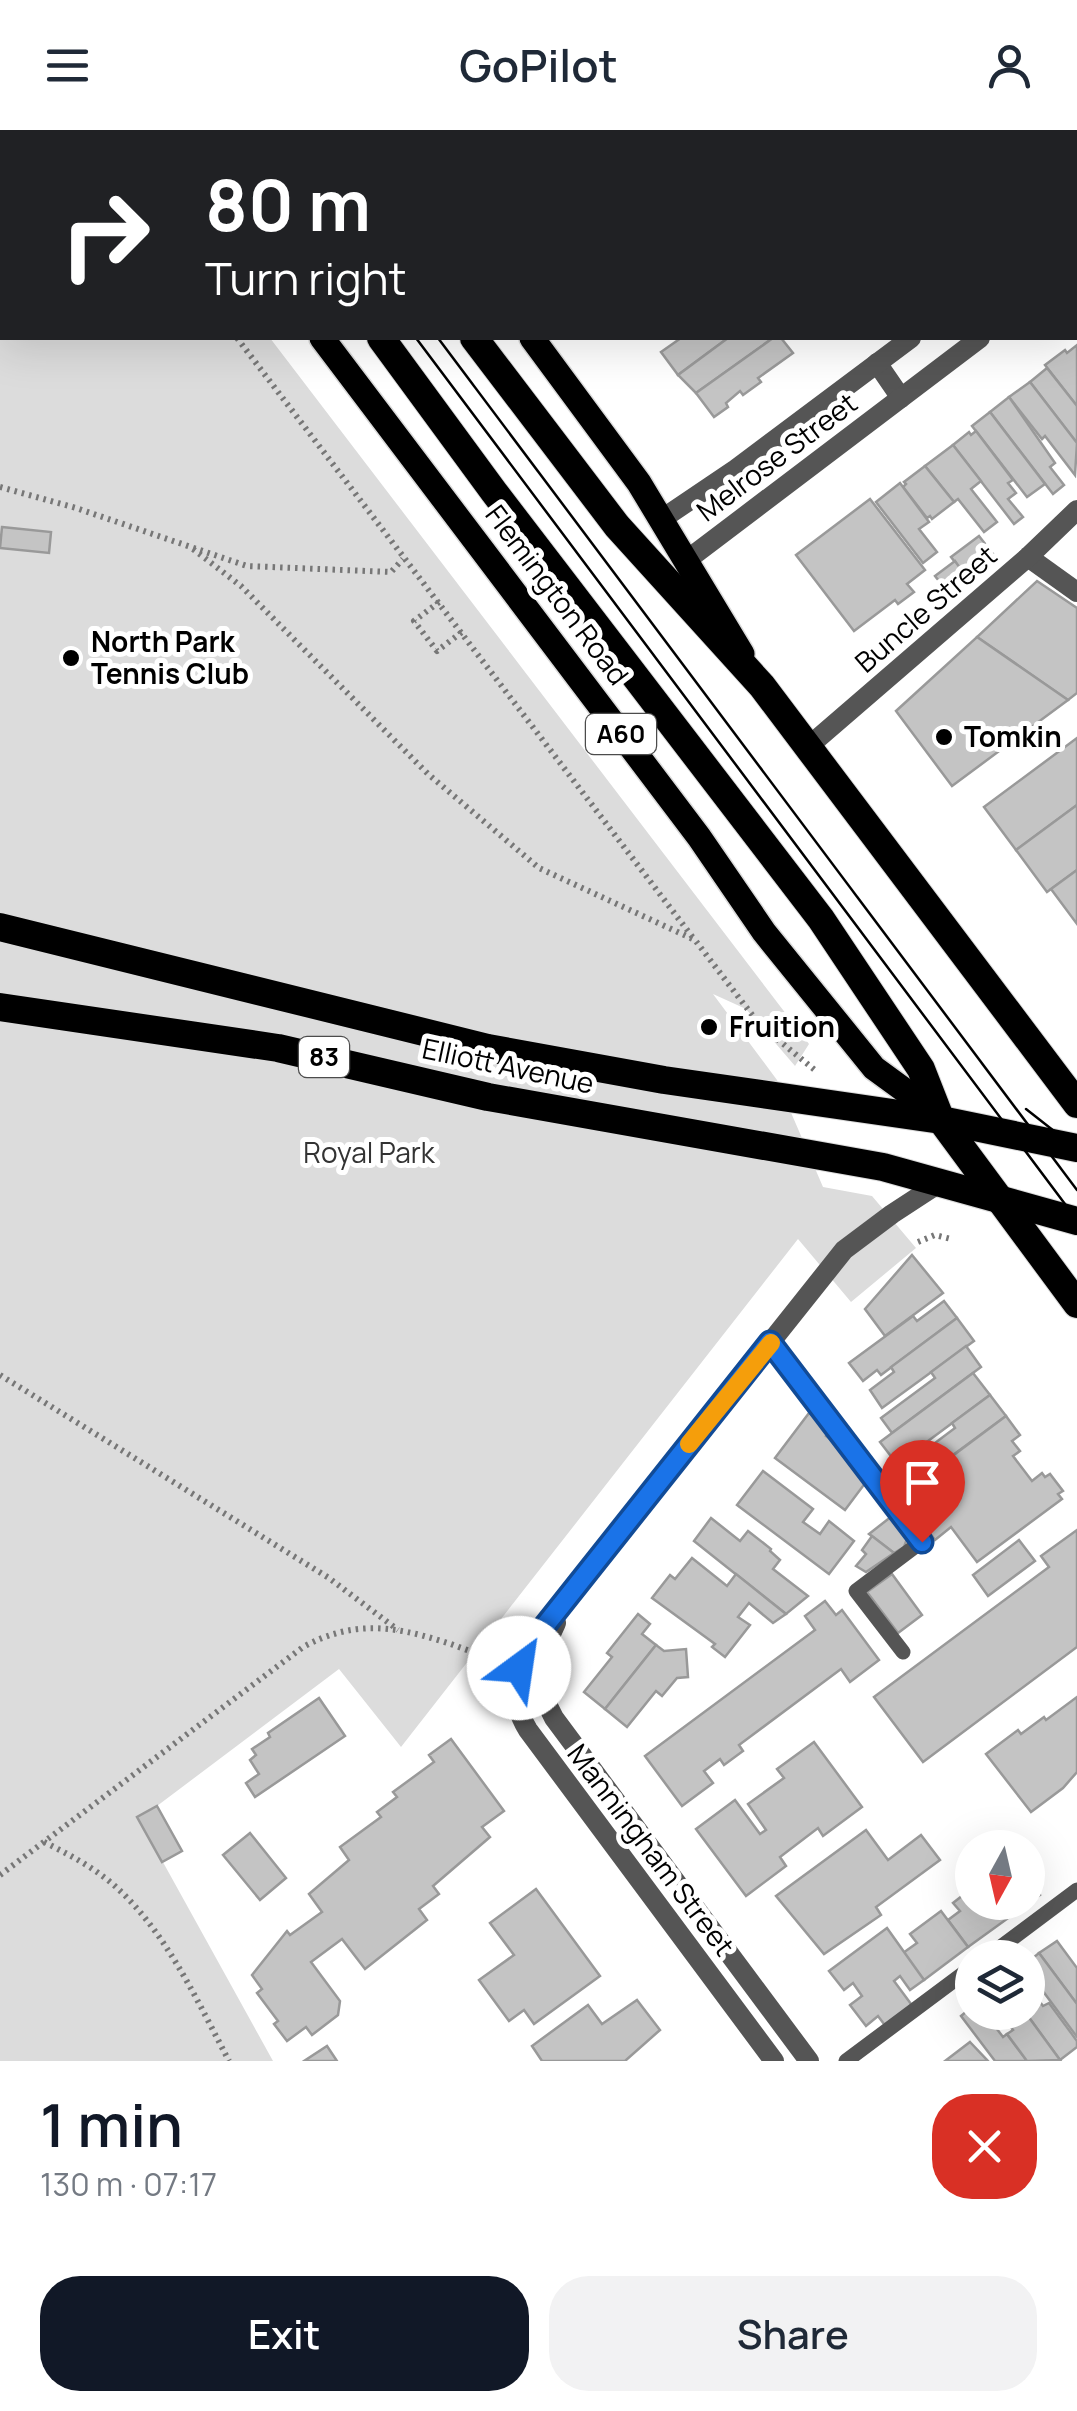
<!DOCTYPE html>
<html lang="en">
<head>
<meta charset="utf-8">
<style>
  :root { --surface:#fff; --page:#f2f2f3; --text:#1f2937; --muted:#747a83; --accent:#111827 }
  body { margin:0; font-family:Manrope,sans-serif; background:var(--page); color:var(--text); height:100vh; display:flex; flex-direction:column; font-size:38px; white-space:nowrap }
  * { box-sizing:border-box; margin:0 }
  p { font-size:32px; color:var(--muted) }
  .icon { flex:none; width:55px; height:55px; fill:none; stroke:currentColor; stroke-width:2; stroke-linecap:round; stroke-linejoin:round }
  .map { position:relative; height:1931px; overflow:hidden }
  .drawer { display:flex; flex-direction:column; background:var(--surface); flex:1 }
  .drawer>* { flex:none }
  .banner { position:absolute; left:0px; top:0px; width:1078px; height:210px; box-shadow:0 10px 40px #0002; background:#202124; color:#fff; overflow:hidden }
  .needle { width:65px; rotate:188deg }
  .fabs { position:absolute; left:955px; top:1700px; display:grid; gap:20px }
  .fabs a { display:grid; place-items:center; width:90px; height:90px; border-radius:50%; background:var(--surface); box-shadow:0 10px 40px #0002; font-size:50px }
  .pin { position:absolute; display:grid; place-items:center; width:85px; height:85px; color:#fff; margin:-102px -42px; border-radius:50% 50% 50% 0; rotate:-45deg; box-shadow:0 0 10px #0007 }
  .pin .icon { rotate:45deg }
  .me { position:absolute; width:110px; margin:-55px; rotate:31deg; stroke-linejoin:round; filter:drop-shadow(0 0 8px #0008) }
  .turn { display:flex; align-items:center; gap:35px; height:210px; padding:0 40px; font-size:45px }
  .turn .icon { width:130px; height:130px; stroke-width:2.5 }
  .turn b { display:block; font-size:70px; line-height:85px }
  .round { display:grid; place-items:center; flex:none; width:105px; height:105px; border-radius:40px; background:var(--page) }
  .overview { display:flex; align-items:center; justify-content:space-between; height:170px; padding:0 40px }
  h1 { font-size:60px; font-weight:600; line-height:75px; color:var(--accent) }
  .button { display:flex; gap:20px; margin-top:auto; padding:20px 40px }
  .button a { flex:1; height:115px; border-radius:40px; background:var(--accent); color:#fff; font-size:40px; font-weight:600; line-height:115px; text-align:center }
  .button a+a { background:var(--page); color:var(--text) }
  header { display:flex; justify-content:space-between; align-items:center; height:130px; padding:0 40px; background:var(--surface); font-size:45px; font-weight:600 }
  .map>svg:first-child { display:block }
  .green { fill:#dcdcdc }
  .building { fill:#c4c4c4; stroke:#999; stroke-width:2.5 }
  .lines { fill:none; stroke-linecap:round; stroke-linejoin:round }
  .primary-casing { stroke:#dbdbdb; stroke-width:28 }
  .trunk-casing { stroke:#dbdbdb; stroke-width:30 }
  .path { stroke:#777; stroke-width:6; stroke-dasharray:2.5 5; stroke-linecap:butt }
  .service { stroke:#555; stroke-width:15 }
  .minor { stroke:#555; stroke-width:20 }
  .primary { stroke:#000; stroke-width:25 }
  .trunk { stroke:#000; stroke-width:28 }
  .tram { stroke:#000; stroke-width:2.5 }
  .route-casing { stroke:#114b97; stroke-width:25 }
  .route { stroke:#1a73e8; stroke-width:18 }
  .slow { stroke:#f59e0b; stroke-width:18 }
  .poi-dot { fill:#000; stroke:#fff; stroke-width:4 }
  .labels { text-anchor:middle; stroke-width:10; stroke-linejoin:round; paint-order:stroke }
  .shield { fill:#fff; stroke:#4c4c4c; stroke-width:2.5 }
  .shield-label { font-size:25px; font-weight:bold; fill:#000 }
  .street-label { font-size:28px; fill:#000; stroke:#fff }
  .poi-label { font-size:28px; font-weight:bold; fill:#000; stroke:#fff; text-anchor:start }
  .park-label { font-size:28px; fill:#333; stroke:#fff }
</style>
</head>
<body>
<header><svg class="icon" aria-label="menu" viewBox="0 0 24 24"><path d="M4 6h16M4 12h16M4 18h16"/></svg>GoPilot<svg class="icon" aria-label="person" viewBox="0 0 24 24"><circle cx="12" cy="8" r="4"/><path d="M4 21q1-7 8-7t8 7"/></svg></header>
<div class="map">
<svg width="1077" height="1931" viewBox="0 0 1077 1931">
  <rect width="100%" height="100%" fill="#fff"/>
  <polygon class="green" points="0,0 114,2 2,2 2,208 270,208 809,914 795,936 746,879 713,864 777,950 823,1057 872,1066 916,1118 851,1172 798,1109 401,1617 339,1539 157,1676 138,1687 273,1931 0,1931"/>
  <g class="building">
    <polygon points="681,208 728,208 678,245 661,222"/>
    <polygon points="728,208 773,208 696,263 678,245"/>
    <polygon points="773,208 781,208 793,223 758,248 761,252 743,265 740,261 726,273 728,277 714,287 696,263"/>
    <polygon points="1077,215 1077,276 1045,235 1065,220 1067,223"/>
    <polygon points="1047,238 1077,276 1077,313 1030,252"/>
    <polygon points="1030,252 1077,313 1075,345 1045,306 1042,309 1009,267"/>
    <polygon points="1009,267 1055,333 1050,337 1064,355 1053,364 990,282"/>
    <polygon points="990,282 1045,354 1027,367 972,296"/>
    <polygon points="976,301 1013,350 1008,353 1016,363 1008,369 1023,387 1014,394 953,315 969,302 971,305"/>
    <polygon points="953,315 981,351 971,359 997,392 984,402 958,369 954,372 925,336"/>
    <polygon points="925,336 954,372 932,389 930,386 927,388 903,357 906,354 904,352"/>
    <polygon points="900,353 929,392 919,399 937,422 923,433 876,372"/>
    <polygon points="870,369 925,440 907,454 914,462 898,474 895,470 854,501 796,425"/>
    <polygon points="2,397 51,402 49,423 0,418"/>
    <polygon points="979,406 993,424 965,445 951,427"/>
    <polygon points="955,431 965,445 946,460 935,446"/>
    <polygon points="1037,451 1077,478 1077,563 1068,570 977,507"/>
    <polygon points="977,507 1068,570 952,656 896,581"/>
    <polygon points="1077,608 1077,675 1016,720 984,677"/>
    <polygon points="1077,675 1077,740 1047,762 1016,720"/>
    <polygon points="1077,740 1077,794 1051,759"/>
    <polygon points="912,1125 943,1163 885,1206 865,1179"/>
    <polygon points="944,1171 957,1188 881,1245 877,1240 863,1251 849,1233 913,1186 917,1191"/>
    <polygon points="957,1188 974,1211 882,1278 870,1260 894,1242 891,1237"/>
    <polygon points="966,1216 981,1237 892,1303 881,1288 935,1248 931,1242"/>
    <polygon points="973,1243 990,1265 897,1334 880,1312"/>
    <polygon points="990,1265 1006,1286 919,1350 907,1334 955,1298 952,1293"/>
    <polygon points="809,1283 831,1299 826,1306 848,1322 866,1352 845,1380 775,1328"/>
    <polygon points="1006,1286 1020,1305 1012,1311 1020,1321 1013,1326 1032,1351 1042,1343 1045,1347 1050,1344 1063,1361 1058,1364 1062,1369 977,1432 951,1397 935,1410 919,1389 941,1373 923,1348"/>
    <polygon points="763,1341 813,1379 803,1392 820,1404 829,1391 854,1411 829,1444 737,1375"/>
    <polygon points="892,1386 908,1406 904,1417 894,1423 869,1404"/>
    <polygon points="711,1388 740,1411 748,1401 771,1419 770,1421 780,1430 773,1439 808,1466 786,1484 694,1411"/>
    <polygon points="1077,1400 1077,1517 923,1632 874,1567 1049,1437 1041,1426"/>
    <polygon points="872,1406 894,1423 866,1442 856,1436 866,1424 862,1420"/>
    <polygon points="1019,1410 1035,1431 988,1466 973,1445"/>
    <polygon points="692,1428 727,1456 736,1444 786,1484 773,1493 749,1473 738,1487 750,1495 725,1527 712,1517 715,1514 652,1468 670,1445 675,1449"/>
    <polygon points="892,1444 922,1485 898,1503 867,1462"/>
    <polygon points="825,1471 836,1485 842,1480 879,1530 850,1552 841,1539 739,1615 743,1621 724,1635 720,1629 704,1641 713,1653 682,1676 645,1626 815,1500 805,1486"/>
    <polygon points="638,1484 650,1494 642,1504 656,1515 605,1579 584,1562 612,1527 607,1523"/>
    <polygon points="656,1515 664,1521 686,1519 688,1547 677,1548 662,1566 656,1561 627,1597 605,1579"/>
    <polygon points="1077,1567 1077,1642 1063,1658 1031,1682 986,1624 1018,1600 1021,1604 1044,1587 1046,1590"/>
    <polygon points="319,1568 345,1606 255,1667 246,1653 259,1644 250,1630 256,1625 252,1619 270,1607 268,1603"/>
    <polygon points="451,1609 504,1681 482,1697 490,1707 433,1756 439,1764 419,1779 427,1790 365,1839 342,1809 311,1832 340,1871 338,1885 312,1905 306,1897 287,1911 274,1894 278,1891 257,1863 262,1859 252,1845 287,1801 290,1805 322,1782 309,1764 349,1730 340,1717 381,1687 377,1682 397,1667 393,1662 434,1632 429,1625"/>
    <polygon points="814,1612 862,1677 823,1706 818,1698 780,1727 786,1736 746,1766 696,1699 735,1670 760,1704 766,1700 748,1674 784,1648 777,1639"/>
    <polygon points="157,1676 182,1721 162,1732 137,1687"/>
    <polygon points="866,1700 888,1730 921,1705 940,1730 876,1777 881,1785 824,1824 776,1766"/>
    <polygon points="250,1703 286,1748 260,1770 223,1725"/>
    <polygon points="1028,1748 1040,1765 1011,1786 1002,1772 1028,1772"/>
    <polygon points="972,1758 972,1772 1002,1772 1011,1786 968,1817 948,1790 960,1781 953,1773"/>
    <polygon points="536,1759 600,1846 534,1894 524,1880 509,1891 479,1850 514,1825 490,1793"/>
    <polygon points="941,1781 968,1817 924,1850 903,1823 917,1813 910,1804"/>
    <polygon points="887,1798 924,1850 910,1860 900,1846 894,1851 914,1878 887,1898 878,1886 866,1896 850,1875 862,1866 853,1853 844,1860 829,1841"/>
    <polygon points="1057,1811 1077,1838 1077,1874 1039,1823"/>
    <polygon points="1039,1823 1077,1874 1077,1907 1028,1841 1028,1832"/>
    <polygon points="1028,1856 1043,1876 1049,1873 1077,1911 1077,1917 1060,1930 1025,1882 1028,1882"/>
    <polygon points="637,1870 660,1900 625,1931 542,1931 532,1916 588,1875 602,1894"/>
    <polygon points="972,1877 972,1882 984,1882 1003,1907 1007,1904 1027,1931 995,1931 961,1886"/>
    <polygon points="1000,1882 1025,1882 1060,1930 1027,1931 1007,1904 1013,1900"/>
    <polygon points="970,1912 988,1931 945,1931"/>
    <polygon points="327,1916 337,1931 304,1931"/>
  </g>
  <g class="lines">
    <defs>
      <g id="primary">
        <polyline points="166,0 168,2"/>
        <polyline points="377,0 378,2"/>
        <polyline points="322,208 699,707 764,802 874,938 937,984"/>
        <polyline points="532,208 639,353 742,524"/>
      </g>
      <g id="trunk">
        <polyline points="230,0 232,2"/>
        <polyline points="316,0 317,2"/>
        <polyline points="381,208 494,362 821,789 921,939 941,990 1077,1174"/>
        <polyline points="474,208 617,396 762,556 1077,974"/>
        <polyline points="0,797 488,918 664,950 941,990 1077,1018"/>
        <polyline points="0,877 278,918 488,967 883,1037 1077,1091"/>
      </g>
    </defs>
    <use href="#primary" class="primary-casing"/>
    <use href="#trunk" class="trunk-casing"/>
    <g class="path">
      <polyline points="82,0 84,2"/>
      <polyline points="237,208 694,809"/>
      <polyline points="0,357 76,378 247,436 391,442 403,429"/>
      <polyline points="193,419 241,456 428,644 539,738 695,810 759,894 816,941"/>
      <polyline points="439,472 414,491 437,521 462,502"/>
      <polyline points="918,1112 935,1105 951,1109"/>
      <polyline points="0,1245 329,1448 398,1500"/>
      <path d="M44,1712c26,13 51,26 72,45 50,45 82,115 113,174"/>
      <path d="M0,1745l303,-228c48,-26 88,-22 138,-6 18,5 35,14 53,16"/>
    </g>
    <g class="service">
      <polyline points="856,2 857,0"/>
      <polyline points="769,1212 921,1412 856,1461 903,1522"/>
      <polyline points="986,1828 1077,1760"/>
      <polyline points="846,1931 972,1837"/>
    </g>
    <g class="minor">
      <polyline points="1043,2 1043,0"/>
      <polyline points="1075,39 1077,40"/>
      <polyline points="1075,134 1077,133"/>
      <polyline points="877,233 901,268"/>
      <polyline points="662,389 736,339 911,208"/>
      <polyline points="1028,427 1077,462"/>
      <polyline points="687,430 980,208"/>
      <polyline points="809,616 1028,427 1077,380"/>
      <path d="M556,1493c-17,34 -21,62 -2,95l255,343"/>
      <path d="M774,1931l-246,-331c-18,-28 -15,-62 4,-88l312,-392 48,-36 49,-32"/>
    </g>
    <use href="#primary" class="primary"/>
    <use href="#trunk" class="trunk"/>
    <g class="tram">
      <polyline points="260,0 262,2"/>
      <polyline points="283,0 285,2"/>
      <polyline points="416,208 1077,1090"/>
      <polyline points="438,208 1077,1060"/>
      <polyline points="1026,979 1077,1019"/>
    </g>
  </g>
  <g class="lines">
    <defs>
      <polyline id="route" points="519,1538 532,1512 770,1212 922,1412"/>
    </defs>
    <use href="#route" class="route-casing"/>
    <use href="#route" class="route"/>
    <polyline class="slow" points="689,1314 771,1213"/>
  </g>
  <g class="poi-dot">
    <circle cx="71" cy="528" r="10"/>
    <circle cx="944" cy="607" r="10"/>
    <circle cx="709" cy="897" r="10"/>
  </g>
  <g class="labels">
    <g class="shield">
      <rect x="586" y="584" width="70" height="40" rx="8"/>
      <rect x="299" y="907" width="50" height="40" rx="8"/>
    </g>
    <g class="shield-label">
      <text x="621" y="613">A60</text>
      <text x="324" y="936">83</text>
    </g>
    <g class="street-label">
      <text transform="translate(777 327) rotate(-37)" y="10">Melrose Street</text>
      <text transform="translate(557 465) rotate(53)" y="10">Flemington Road</text>
      <text transform="translate(926 479) rotate(-41)" y="10">Buncle Street</text>
      <text transform="translate(508 936) rotate(12)" y="10">Elliott Avenue</text>
      <text transform="translate(651 1720) rotate(53)" y="10">Manningham Street</text>
    </g>
    <g class="poi-label">
      <text x="91" y="522">North Park<tspan x="91" dy="32">Tennis Club</tspan></text>
      <text x="964" y="617">Tomkin</text>
      <text x="729" y="907">Fruition</text>
    </g>
    <g class="park-label">
      <text x="369" y="1033">Royal Park</text>
    </g>
  </g>
</svg>
<div class="fabs">
<a><svg class="needle" viewBox="-14 -14 28 28"><path d="M0-13l5 13h-10z" fill="#e53935"/><path d="M0 13l5-13h-10z" fill="#747a83"/></svg></a>
<a><svg class="icon" aria-label="layers" viewBox="0 0 24 24"><path d="M12 4l9 5-9 5-9-5zM3 14l9 5 9-5"/></svg></a>
</div>
<div class="pin" style="left:922px;top:1412px;background:#d93025"><svg class="icon" aria-label="arrive" viewBox="0 0 24 24"><path d="M6 21V4h12l-3 4 3 4H6"/></svg></div>
<svg class="me" style="left:519px;top:1538px" viewBox="-20 -20 40 40"><circle r="19" fill="#fff"/><path d="M0-13L10 11 0 6-10 11z" fill="#1a73e8"/></svg>
<div class="banner">
<div class="turn"><svg class="icon" aria-label="right" viewBox="0 0 24 24"><path d="M7 20v-9h11M14 6l5 5-5 5"/></svg><div><b>80 m</b>Turn right</div></div>
</div>
</div>
<section class="drawer">
<div class="overview"><div><h1>1 min</h1><p>130 m · 07:17</p></div><a class="round" style="background:#d93025;color:#fff"><svg class="icon" aria-label="close" viewBox="0 0 24 24"><path d="M6 6l12 12M18 6L6 18"/></svg></a></div>
<div class="button"><a>Exit</a><a>Share</a></div>
</section>
</body>
</html>
